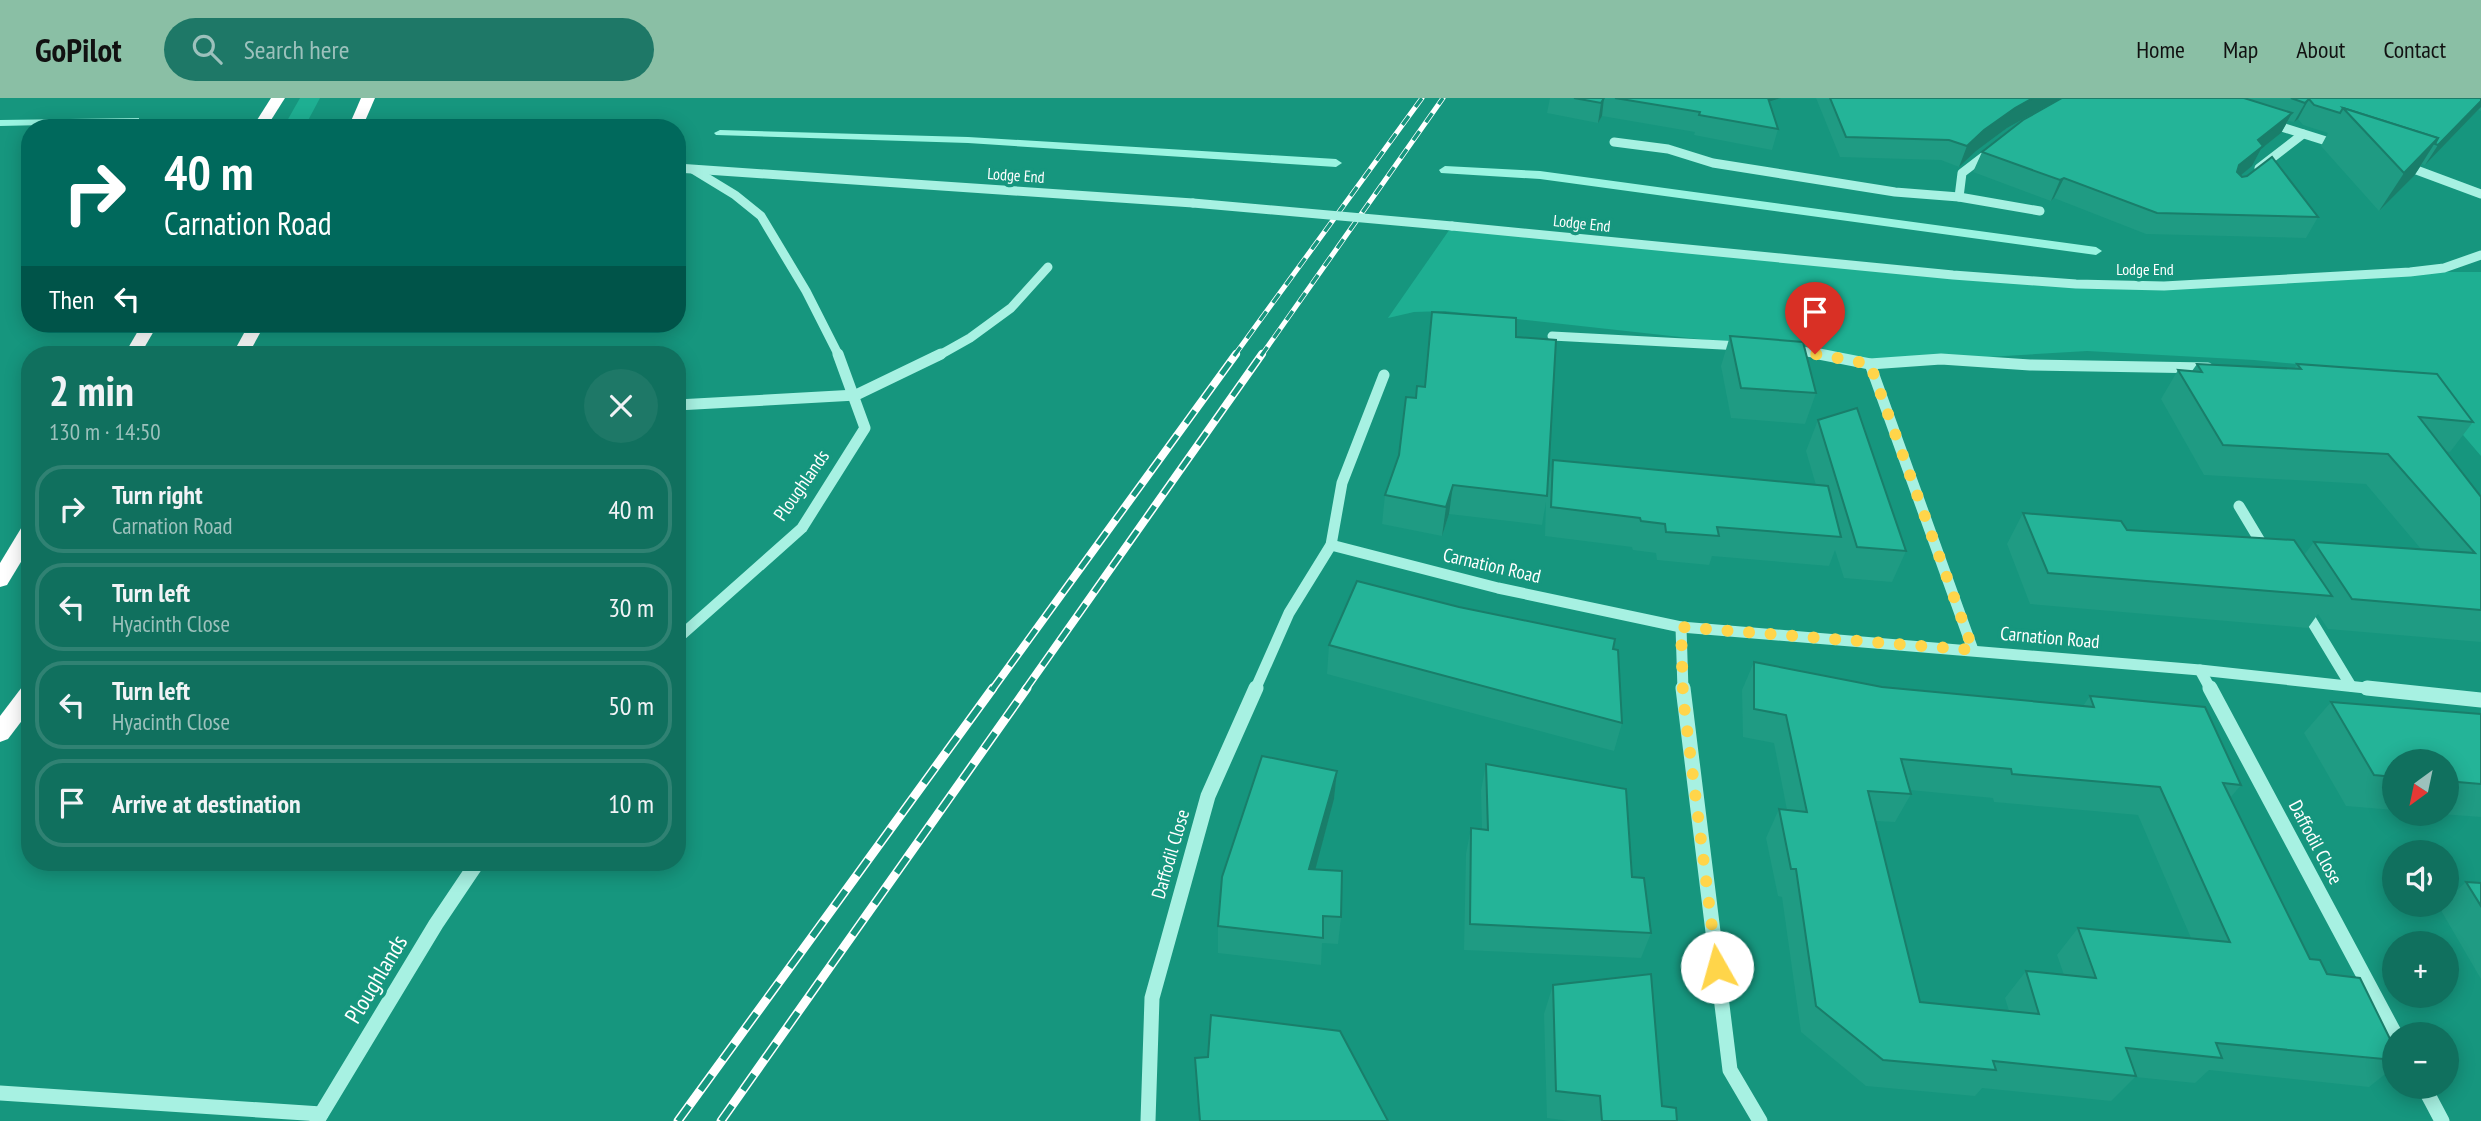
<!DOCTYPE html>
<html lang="en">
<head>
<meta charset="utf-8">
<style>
  :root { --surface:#10705e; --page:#1e7867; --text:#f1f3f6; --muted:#9cc1bc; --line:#308273; --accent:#8abfa5 }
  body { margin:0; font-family:"PT Sans Narrow",sans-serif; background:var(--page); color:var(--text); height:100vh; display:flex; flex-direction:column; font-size:26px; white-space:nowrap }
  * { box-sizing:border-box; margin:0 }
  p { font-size:23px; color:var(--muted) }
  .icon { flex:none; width:38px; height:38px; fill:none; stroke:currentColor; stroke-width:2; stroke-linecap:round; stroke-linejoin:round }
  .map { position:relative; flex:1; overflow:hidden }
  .panel { position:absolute; left:21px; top:248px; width:665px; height:525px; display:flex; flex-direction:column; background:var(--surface); border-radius:28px; box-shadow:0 4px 18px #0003 }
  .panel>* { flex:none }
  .guide { position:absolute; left:21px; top:21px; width:665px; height:214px; border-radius:28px; box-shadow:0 4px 18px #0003; background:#00695c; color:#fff; overflow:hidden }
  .needle { width:46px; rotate:213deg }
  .buttons { position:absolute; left:2382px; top:651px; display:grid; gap:14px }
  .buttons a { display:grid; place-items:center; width:77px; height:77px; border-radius:50%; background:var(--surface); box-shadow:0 4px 18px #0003; font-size:35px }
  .pin { position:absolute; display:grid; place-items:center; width:60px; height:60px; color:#fff; margin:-72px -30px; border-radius:50% 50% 50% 0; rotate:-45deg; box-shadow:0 0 7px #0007 }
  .pin .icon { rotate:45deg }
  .me { position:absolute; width:77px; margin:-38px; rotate:353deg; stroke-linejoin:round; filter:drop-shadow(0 0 5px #0008) }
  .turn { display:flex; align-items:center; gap:24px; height:147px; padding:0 28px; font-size:32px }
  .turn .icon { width:91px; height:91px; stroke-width:2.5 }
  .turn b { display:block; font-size:49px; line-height:60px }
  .then { display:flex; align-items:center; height:66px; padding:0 28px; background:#0003; gap:14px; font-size:26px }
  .round { display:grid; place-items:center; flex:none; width:74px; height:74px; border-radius:37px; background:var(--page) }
  .overview { display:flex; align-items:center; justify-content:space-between; height:119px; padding:0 28px }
  h1 { font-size:42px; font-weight:700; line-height:52px }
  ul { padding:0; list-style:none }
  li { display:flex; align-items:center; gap:21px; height:88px; margin:0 14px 10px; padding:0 14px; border:4px solid var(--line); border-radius:28px }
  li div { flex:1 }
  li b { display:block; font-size:26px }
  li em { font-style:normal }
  header { display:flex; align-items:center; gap:42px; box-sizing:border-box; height:98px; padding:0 35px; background:var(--accent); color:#111 }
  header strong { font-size:33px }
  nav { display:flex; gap:38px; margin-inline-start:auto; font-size:24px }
  .search { width:490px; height:63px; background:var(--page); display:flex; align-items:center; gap:18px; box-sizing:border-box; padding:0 24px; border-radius:38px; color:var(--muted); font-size:26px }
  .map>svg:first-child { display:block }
  .green { fill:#1eaf92 }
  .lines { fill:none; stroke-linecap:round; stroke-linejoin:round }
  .stream { fill:#9af4e1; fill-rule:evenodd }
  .minor-far2 { stroke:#a7f1e2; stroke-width:9 }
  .minor-far1 { stroke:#a7f1e2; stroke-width:11 }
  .minor { stroke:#a7f1e2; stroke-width:15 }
  .highway { fill:#fff; fill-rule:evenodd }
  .rail-far2-casing { stroke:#fff; stroke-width:5 }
  .rail-far1-casing { stroke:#fff; stroke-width:8 }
  .rail-casing { stroke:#fff; stroke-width:9 }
  .rail-far2 { stroke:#16967e; stroke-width:3.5; stroke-dasharray:11; stroke-linecap:butt }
  .rail-far1 { stroke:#16967e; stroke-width:5; stroke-dasharray:15; stroke-linecap:butt }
  .rail { stroke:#16967e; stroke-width:6; stroke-dasharray:19; stroke-linecap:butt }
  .minor-bridge { stroke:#a7f1e2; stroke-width:9 }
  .wall { fill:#1f9b83; fill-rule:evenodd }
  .shaded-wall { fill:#197e6a }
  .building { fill:#24b498; stroke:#197e6a; stroke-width:2; fill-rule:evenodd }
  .route { stroke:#ffd54a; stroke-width:12; stroke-dasharray:0 21.6 }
  .labels { text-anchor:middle; stroke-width:7; stroke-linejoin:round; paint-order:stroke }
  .far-street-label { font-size:16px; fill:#fff; stroke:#16967e }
  .street-label { font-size:19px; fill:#fff; stroke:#16967e }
  .near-street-label { font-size:23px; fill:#fff; stroke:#16967e }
</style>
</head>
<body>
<header>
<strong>GoPilot</strong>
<div class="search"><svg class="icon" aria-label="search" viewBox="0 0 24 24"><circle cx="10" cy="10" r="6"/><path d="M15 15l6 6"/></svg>Search here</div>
<nav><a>Home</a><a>Map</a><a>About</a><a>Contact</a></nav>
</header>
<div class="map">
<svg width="2481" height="1023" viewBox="0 0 2481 1023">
  <rect width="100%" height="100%" fill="#16967e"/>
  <g class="green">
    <polygon points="300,0 320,0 304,30 283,30"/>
    <polygon points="1452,128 1953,177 2164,188 2410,174 2481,174 2481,358 2429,297 2362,272 2254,262 2087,253 1870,266 1788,251 1445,213 1414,214 1388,220"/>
  </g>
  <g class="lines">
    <g class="stream">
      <polygon points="139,20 139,24 135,25 0,28 0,22"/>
      <polygon points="720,32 968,39 1336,61 1342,65 1336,69 968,45 716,37 714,35"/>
      <polygon points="1445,68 1540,73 2096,149 2102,153 2096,157 1540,81 1441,75 1439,72"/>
    </g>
    <g class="minor-far2">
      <polyline points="2269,25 2339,47"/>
      <polyline points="1614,44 1668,51 1713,65 1895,94 1959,99 2040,113"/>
      <polyline points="2403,67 2481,96"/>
      <polyline points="677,70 1193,105"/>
      <polyline points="2259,70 2303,36"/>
      <polyline points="694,72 735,97 761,118 806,193 839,258"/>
      <polyline points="1959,99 1962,75 1992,52"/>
      <polyline points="1452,128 1953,177 2076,186 2164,188 2410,174 2444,170 2481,157"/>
      <polyline points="1552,238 1741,248"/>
      <polyline points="1791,251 1829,258"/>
      <polyline points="938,258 970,240 1011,210 1048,169"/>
    </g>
    <g class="minor-far1">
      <polyline points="1819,256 1870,266 1941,261 2030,267 2208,270"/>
      <polyline points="1870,266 1973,552"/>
      <polyline points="677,307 856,297 941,256"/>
      <polyline points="2239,408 2266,453"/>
      <polyline points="1331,447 1498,490 1681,529 2200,572 2384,592"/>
      <polyline points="2305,512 2351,588"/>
      <polyline points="1681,529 1683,592"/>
      <polyline points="677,541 802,430 865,330 838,256"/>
      <polyline points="2200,572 2211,592"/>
      <polyline points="1255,592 1289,515 1331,447 1342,385 1384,277"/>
    </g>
    <g class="minor">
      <polyline points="1683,590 1730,972 1760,1023"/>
      <polyline points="2210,590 2395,936"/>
      <polyline points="2367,590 2481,602"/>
      <polyline points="2424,989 2442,1023"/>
      <polyline points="0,995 321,1016"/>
      <polyline points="317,1023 436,826 477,765"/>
      <polyline points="1148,1023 1152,900 1208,698 1256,590"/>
    </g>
    <g class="highway">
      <polygon points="271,0 285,0 266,30 252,30"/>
      <polygon points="361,0 375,0 362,30 348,30"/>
      <polygon points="142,226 158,226 140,257 124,257"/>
      <polygon points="249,226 265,226 248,257 232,257"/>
      <polygon points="30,425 30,449 7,487 0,489 0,465 23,427"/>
      <polygon points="30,587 30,612 8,641 0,644 0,618 22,589"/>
    </g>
    <defs>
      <g id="rail-far2">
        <polyline points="1234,258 1422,0"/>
        <polyline points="1261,258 1443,0"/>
      </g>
      <g id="rail-far1">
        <polyline points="992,592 1236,256"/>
        <polyline points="1025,592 1262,256"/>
      </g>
      <g id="rail">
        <polyline points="678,1023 993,590"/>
        <polyline points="721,1023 1027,590"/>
      </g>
    </defs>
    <use href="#rail-far2" class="rail-far2-casing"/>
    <use href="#rail-far1" class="rail-far1-casing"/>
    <use href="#rail" class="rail-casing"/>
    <use href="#rail-far2" class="rail-far2"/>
    <use href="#rail-far1" class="rail-far1"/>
    <use href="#rail" class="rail"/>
    <polyline class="minor-bridge" points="1193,105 1452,128"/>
  </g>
  <g class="wall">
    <polygon points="1550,0 1781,0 1770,4 1778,31 1772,52 1694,37 1695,34 1602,18 1598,25 1547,15"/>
    <polygon points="1816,0 2061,0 2007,30 1976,53 1959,69 1941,62 1840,59"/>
    <polygon points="2062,0 2481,0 2481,13 2478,12 2425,67 2422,66 2414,78 2379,113 2321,48 2328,35 2303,27 2298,21 2294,24 2288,23 2281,35 2261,51 2252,68 2240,78 2318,119 2306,140 2146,136 2054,100 2051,103 1973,74 1982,54"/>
    <polygon points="1432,214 1516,239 1548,384 1553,362 1816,387 1806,353 1818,322 1906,453 1892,484 1844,480 1835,452 1829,468 1712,458 1709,467 1657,462 1656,455 1633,452 1632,449 1545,438 1546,404 1542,427 1449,416 1442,438 1382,426 1385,397 1399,357 1416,300 1425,289"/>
    <polygon points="1730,238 1816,295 1805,326 1731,320 1721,268"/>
    <polygon points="2197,266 2294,271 2297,266 2473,324 2450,354 2445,353 2481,399 2481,544 2328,531 2318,516 2308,530 2030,506 2007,446 2023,415 2127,432 2304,457 2314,444 2421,451 2366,386 2204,377 2161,301 2178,272 2192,273"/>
    <polygon points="1459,509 1613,551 1622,625 1614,653 1327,576 1329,547"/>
    <path d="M1754,564l128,25 201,19 7,-10 151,89 -11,13 80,161 17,15 67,73v20l-25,20 -160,-17 -14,13 -60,-6 -24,24 -129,-13 -7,8 -109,-10 -65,-54 -19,-135 -4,-1 -12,-58 13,-29 8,1 -13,-67 -31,-6 -1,-47zM1910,692l83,8 1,4 144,13 53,123 -113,-10 -21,27 7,20 -38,-4 -21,27 4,13 -89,-9 -44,-181 19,1 16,-28z"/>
    <polygon points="2331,604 2481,616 2481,719 2441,716 2446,716 2446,663 2394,663 2394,712 2346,708 2304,635"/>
    <polygon points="1486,666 1632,779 1651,835 1641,860 1464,852 1466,756 1471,730 1482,731 1481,693"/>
    <polygon points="1337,673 1334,701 1315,771 1341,819 1338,846 1322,845 1321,867 1218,855 1218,828"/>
    <polygon points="2466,784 2481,785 2481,881 2439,809 2441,807 2446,807 2446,802"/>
    <polygon points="1553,887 1662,1008 1677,1023 1570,1023 1547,1020 1544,916"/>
  </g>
  <g class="shaded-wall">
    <polygon points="1604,0 1602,18 1598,25 1601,5"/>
    <polygon points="1761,0 1781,0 1759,7"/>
    <polygon points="2033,0 2061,0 2007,30 1976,53 1959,69 1967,48 1984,32 2015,10"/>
    <polygon points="2309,1 2298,21 2294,24 2305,5"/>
    <polygon points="2481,3 2481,9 2478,12 2425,67 2438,47"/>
    <polygon points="2292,15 2281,35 2261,51 2252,68 2228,88 2239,67 2258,42"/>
    <polygon points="2438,40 2414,78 2379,113 2404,75"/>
    <polygon points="2064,80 2054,100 2051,103 2060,82"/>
    <polygon points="1453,387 1449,416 1442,438 1446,409"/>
    <polygon points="1337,673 1334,701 1308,799 1309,771"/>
  </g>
  <g class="building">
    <polygon points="1574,0 1604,0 1601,5"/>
    <polygon points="1615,0 1768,0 1778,31 1699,17 1700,14"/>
    <polygon points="1830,0 2033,0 2015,10 1984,32 1967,48 1949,42 1846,39"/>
    <polygon points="2062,0 2244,0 2292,15 2258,42 2263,48 2239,67 2237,74 2242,79 2247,78 2272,59 2318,119 2157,115 2064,80 2060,82 1982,54 2023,22"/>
    <polygon points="2291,0 2481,0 2481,3 2438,47 2435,46 2438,40 2343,10 2340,15 2314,7 2309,1 2305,5"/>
    <polygon points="2343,10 2438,40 2404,75"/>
    <polygon points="1432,214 1516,220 1516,239 1556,242 1547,398 1453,387 1446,409 1385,397 1399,357 1406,299 1416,300 1417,288 1425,289"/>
    <polygon points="1730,238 1803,244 1816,295 1741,290"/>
    <polygon points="2197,266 2301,271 2297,266 2437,276 2473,324 2419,319 2481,399 2481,512 2352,501 2314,444 2475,455 2388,356 2223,347 2178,272 2202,274"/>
    <polygon points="1857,310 1906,453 1857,449 1818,322"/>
    <polygon points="1553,362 1828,388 1841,439 1717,429 1719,438 1666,434 1665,426 1641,423 1640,420 1551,409"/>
    <polygon points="2023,415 2121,423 2127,432 2294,442 2332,498 2048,475"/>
    <polygon points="1357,483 1459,509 1615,541 1613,551 1618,552 1622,625 1329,547"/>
    <path d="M1754,564l128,25 212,20 -4,-11 115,11 36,78 -18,-2 87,176 10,1 7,14 33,4 34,69v13l-178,-17 6,15 -96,-10 10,28 -143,-15 3,9 -113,-10 -67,-54 -20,-137h-5l-12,-60 28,3 -21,-97 -32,-6zM1901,661l110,10 1,5 148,13 70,155 -152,-14 18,50 -70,-7 13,43 -119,-12 -52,-211 43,3z"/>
    <polygon points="2331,604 2481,616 2481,686 2446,683 2446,663 2394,663 2394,679 2374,677"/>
    <polygon points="1262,658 1337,673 1309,771 1342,773 1341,819 1323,818 1323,840 1218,828 1222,779"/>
    <polygon points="1486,666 1626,691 1632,779 1644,780 1651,835 1470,826 1471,730 1488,732"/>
    <polygon points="2466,784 2481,785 2481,808"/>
    <polygon points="1651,876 1662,1008 1676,1010 1677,1023 1602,1023 1600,998 1556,993 1553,887"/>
    <polygon points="1211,917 1340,933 1388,1023 1200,1023 1195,960 1208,959"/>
  </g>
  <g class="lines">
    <polyline class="route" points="1717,869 1683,599 1681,529 1973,552 1870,266 1815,256"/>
  </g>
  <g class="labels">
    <g class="far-street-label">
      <text transform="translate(1016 77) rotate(4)" y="6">Lodge End</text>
      <text transform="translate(1582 125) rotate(6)" y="6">Lodge End</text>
      <text x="2145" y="177">Lodge End</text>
    </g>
    <g class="street-label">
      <text transform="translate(801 387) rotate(-55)" y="7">Ploughlands</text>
      <text transform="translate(1492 467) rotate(13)" y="7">Carnation Road</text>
      <text transform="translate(2050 539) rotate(5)" y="7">Carnation Road</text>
      <text transform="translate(2316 744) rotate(62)" y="7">Daffodil Close</text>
      <text transform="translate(1170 756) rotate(-74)" y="7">Daffodil Close</text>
    </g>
    <g class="near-street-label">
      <text transform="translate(376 881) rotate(-59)" y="8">Ploughlands</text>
    </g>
  </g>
</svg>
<div class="buttons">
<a><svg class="needle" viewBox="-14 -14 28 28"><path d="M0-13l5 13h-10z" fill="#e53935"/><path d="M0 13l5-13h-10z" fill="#9cc1bc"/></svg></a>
<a><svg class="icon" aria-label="sound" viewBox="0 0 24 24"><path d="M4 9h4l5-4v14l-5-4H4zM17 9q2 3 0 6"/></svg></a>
<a>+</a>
<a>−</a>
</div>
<div class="pin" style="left:1815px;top:256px;background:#d93025"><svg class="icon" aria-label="arrive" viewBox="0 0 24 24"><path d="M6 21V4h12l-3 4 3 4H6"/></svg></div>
<svg class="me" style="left:1717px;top:869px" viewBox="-20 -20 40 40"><circle r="19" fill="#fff"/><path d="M0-13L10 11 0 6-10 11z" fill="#ffd54a"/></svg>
<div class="guide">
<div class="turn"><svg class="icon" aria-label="right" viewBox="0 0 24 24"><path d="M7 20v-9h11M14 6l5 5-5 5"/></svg><div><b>40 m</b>Carnation Road</div></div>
<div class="then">Then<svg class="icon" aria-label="left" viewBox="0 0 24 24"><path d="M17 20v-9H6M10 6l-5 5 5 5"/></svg></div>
</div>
<section class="panel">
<div class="overview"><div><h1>2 min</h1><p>130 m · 14:50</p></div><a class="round"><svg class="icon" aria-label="close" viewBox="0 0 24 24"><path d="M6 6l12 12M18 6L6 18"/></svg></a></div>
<ul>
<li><svg class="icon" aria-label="right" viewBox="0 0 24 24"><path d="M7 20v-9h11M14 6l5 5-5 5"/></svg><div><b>Turn right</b><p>Carnation Road</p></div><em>40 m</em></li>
<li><svg class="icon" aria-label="left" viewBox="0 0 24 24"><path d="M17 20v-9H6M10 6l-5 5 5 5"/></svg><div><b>Turn left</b><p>Hyacinth Close</p></div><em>30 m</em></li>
<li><svg class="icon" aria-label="left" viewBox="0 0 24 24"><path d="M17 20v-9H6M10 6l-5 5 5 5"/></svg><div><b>Turn left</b><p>Hyacinth Close</p></div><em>50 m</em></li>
<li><svg class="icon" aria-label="arrive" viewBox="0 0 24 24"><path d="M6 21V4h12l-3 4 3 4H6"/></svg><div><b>Arrive at destination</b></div><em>10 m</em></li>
</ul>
</section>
</div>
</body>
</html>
